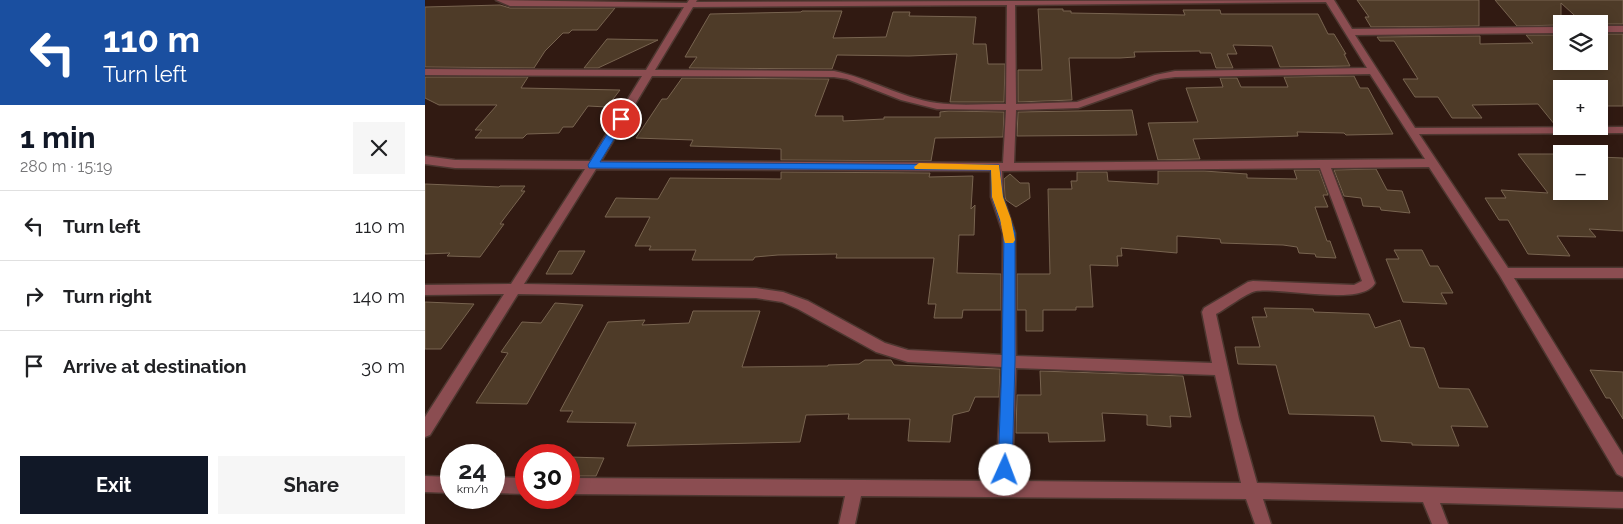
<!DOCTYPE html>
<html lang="en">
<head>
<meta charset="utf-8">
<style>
  :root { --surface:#fff; --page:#f6f6f6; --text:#202124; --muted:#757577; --line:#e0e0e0; --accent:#111827 }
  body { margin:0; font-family:Raleway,sans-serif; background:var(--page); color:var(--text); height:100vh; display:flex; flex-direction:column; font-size:19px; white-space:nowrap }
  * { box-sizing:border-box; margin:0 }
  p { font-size:16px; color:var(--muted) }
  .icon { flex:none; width:28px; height:28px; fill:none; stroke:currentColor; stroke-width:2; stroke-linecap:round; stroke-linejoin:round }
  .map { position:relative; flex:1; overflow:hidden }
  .drawer { display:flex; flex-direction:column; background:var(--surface); width:425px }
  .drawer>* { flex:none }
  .banner { background:#1a4fa0; color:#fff; overflow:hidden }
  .buttons { position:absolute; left:1128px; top:15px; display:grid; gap:10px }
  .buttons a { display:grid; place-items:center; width:55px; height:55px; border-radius:0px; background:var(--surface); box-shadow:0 2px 12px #0003; font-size:25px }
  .speed { position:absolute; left:15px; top:444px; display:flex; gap:10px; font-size:25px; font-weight:700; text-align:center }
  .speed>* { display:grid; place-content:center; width:65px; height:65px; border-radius:50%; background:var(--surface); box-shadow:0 2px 12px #0003; line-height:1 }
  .speed small { font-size:12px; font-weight:400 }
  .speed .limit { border:8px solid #d22; background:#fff; color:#111 }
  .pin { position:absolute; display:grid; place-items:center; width:42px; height:42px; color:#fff; margin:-21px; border:2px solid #fff; border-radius:50%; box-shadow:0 1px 5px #0007 }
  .me { position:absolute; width:55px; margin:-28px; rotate:2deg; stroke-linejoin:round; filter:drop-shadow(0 0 4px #0008) }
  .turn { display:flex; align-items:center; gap:18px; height:105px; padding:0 20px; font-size:22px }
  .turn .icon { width:65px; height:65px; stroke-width:2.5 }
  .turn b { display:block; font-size:35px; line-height:42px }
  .round { display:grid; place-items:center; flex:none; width:52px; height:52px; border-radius:0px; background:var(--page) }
  .summary { display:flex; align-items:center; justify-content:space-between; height:85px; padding:0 20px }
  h1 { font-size:30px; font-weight:700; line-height:38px; color:var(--accent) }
  .button { display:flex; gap:10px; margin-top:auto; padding:10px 20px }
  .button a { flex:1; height:58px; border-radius:0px; background:var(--accent); color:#fff; font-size:20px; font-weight:700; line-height:58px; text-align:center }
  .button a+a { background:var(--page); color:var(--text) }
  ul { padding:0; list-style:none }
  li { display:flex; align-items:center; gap:15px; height:70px; padding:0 20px; border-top:1px solid var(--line) }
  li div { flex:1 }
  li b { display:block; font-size:19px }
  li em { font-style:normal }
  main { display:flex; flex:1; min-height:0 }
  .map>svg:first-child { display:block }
  .building { fill:#4e3b28; stroke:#786450 }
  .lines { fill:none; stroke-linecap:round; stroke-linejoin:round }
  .minor-casing { stroke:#4d3730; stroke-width:3 }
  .minor { fill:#8b4d51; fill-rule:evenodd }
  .route { fill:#1a73e8; stroke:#114b97 }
  .slow { fill:#f59e0b }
</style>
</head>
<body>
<main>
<section class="drawer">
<div class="banner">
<div class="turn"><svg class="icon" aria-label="left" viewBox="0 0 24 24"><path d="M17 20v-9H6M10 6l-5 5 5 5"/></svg><div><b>110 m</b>Turn left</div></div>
</div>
<div class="summary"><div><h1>1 min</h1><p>280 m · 15:19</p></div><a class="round"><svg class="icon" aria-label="close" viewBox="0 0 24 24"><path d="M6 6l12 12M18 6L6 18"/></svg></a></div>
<ul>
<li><svg class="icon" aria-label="left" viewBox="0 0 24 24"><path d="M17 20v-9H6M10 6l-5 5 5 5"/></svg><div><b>Turn left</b></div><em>110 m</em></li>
<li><svg class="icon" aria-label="right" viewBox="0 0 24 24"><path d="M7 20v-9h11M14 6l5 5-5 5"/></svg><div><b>Turn right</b></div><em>140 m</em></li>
<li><svg class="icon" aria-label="arrive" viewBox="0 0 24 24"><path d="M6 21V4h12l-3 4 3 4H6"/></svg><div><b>Arrive at destination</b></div><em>30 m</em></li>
</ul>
<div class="button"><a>Exit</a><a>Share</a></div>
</section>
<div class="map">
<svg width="1198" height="524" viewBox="0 0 1198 524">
  <rect width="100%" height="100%" fill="#311a12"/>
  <g class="building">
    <polygon points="932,0 1054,0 1054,26 946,27 940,17 944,17"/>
    <polygon points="1070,0 1198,0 1198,24 1159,24 1136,3 1136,25 1092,26"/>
    <polygon points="75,5 85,8 190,8 172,30 147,30 144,33 138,33 120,51 109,68 0,67 0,7"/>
    <polygon points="613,9 638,9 638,11 646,11 646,13 760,15 758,10 795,10 796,14 893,14 903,34 909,34 921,54 919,54 925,66 855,67 847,46 808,45 812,54 802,54 808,68 791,68 786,53 775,53 775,51 709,52 710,57 695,58 644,58 647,100 593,102 593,70 617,70"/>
    <polygon points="377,11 417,11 408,38 461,37 468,12 485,12 484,16 551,17 548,44 561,44 563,64 580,64 579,102 525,102 532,54 484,56 412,55 407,69 264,68 272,57 260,57 285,14 376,12"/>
    <polygon points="1174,34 1198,34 1198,106 1174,106 1174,89 1136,89 1136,125 1130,125 1113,104 1047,105 1057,118 1027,118 1013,97 990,97 978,79 993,79 969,41 955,41 952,37 1055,36 1055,44 1108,43 1101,35 1136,35 1136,61 1174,61"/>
    <polygon points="182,39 233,40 173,68 159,68"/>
    <polygon points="929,76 935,88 943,88 968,134 921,135 919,133 872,132 873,136 768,139 775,159 733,160 723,123 773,122 761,88 798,87 795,78 812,78 816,87 863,87 859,77"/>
    <polygon points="0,77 103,77 96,88 195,90 182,107 163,106 148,127 138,127 134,133 102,134 98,138 50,138 57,130 50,130 72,105 14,105 0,98"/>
    <polygon points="257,78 404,79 390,116 418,116 418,121 459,119 459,117 515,117 515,112 524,111 579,112 578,137 510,138 506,161 356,160 356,149 265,146 268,140 211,138 237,99 242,99"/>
    <polygon points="707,110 712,135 592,136 593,112"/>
    <polygon points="1093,154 1136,154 1136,192 1174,192 1174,157 1198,158 1198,231 1164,229 1171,237 1132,236 1145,256 1103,254 1083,220 1074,220 1060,198 1081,198 1076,190 1123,193"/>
    <polygon points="951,169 962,190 977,191 985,213 956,210 955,207 938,206 936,198 919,196 909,170"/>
    <polygon points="869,170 894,170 903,195 898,195 903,207 890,207 902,241 905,241 911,258 891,257 890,254 874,253 872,247 858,245 796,243 795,239 752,236 752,253 696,248 697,256 692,256 693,266 665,265 668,307 651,307 651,310 618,310 618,331 601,331 601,310 592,310 592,274 625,274 623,189 647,189 646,181 652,181 652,172 682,172 683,181 733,184 733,171 779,171 822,174 822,178 872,179"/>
    <polygon points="356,172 505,173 504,177 548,176 546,209 550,205 549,235 534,235 532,273 576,274 576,310 538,310 537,318 509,318 511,304 503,304 509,258 411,258 412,254 353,255 330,257 328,260 267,260 271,250 224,250 226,246 210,246 225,217 180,217 191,198 233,199 245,178 356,179"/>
    <polygon points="585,174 595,183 604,183 605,198 591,207 581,200 580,197 579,179"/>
    <polygon points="0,184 74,187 75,186 100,186 96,191 100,191 75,224 79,224 55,257 22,256 25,253 0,254"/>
    <polygon points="969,250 997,250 1005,266 1013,266 1028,293 1016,293 1022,304 978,302 961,259 974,259"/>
    <polygon points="134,251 160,251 147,274 121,274"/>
    <polygon points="0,302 49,304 16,349 0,349"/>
    <polygon points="130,303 158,305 102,404 51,403 83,353 76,352 97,322 116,323"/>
    <polygon points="839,308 888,309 889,312 944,314 950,328 975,320 985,347 999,348 1014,388 1044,389 1063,427 1026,426 1034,446 987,445 987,443 956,441 949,416 864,414 851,365 813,364 810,347 835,347 827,317 842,317"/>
    <polygon points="268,311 335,311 317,367 403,366 403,365 434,364 440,360 466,360 469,365 575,369 574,397 550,397 544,411 528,415 525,442 483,441 485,419 423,419 424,414 381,415 375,442 202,446 211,423 142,422 148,411 135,411 183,322 220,320 217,325 264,323"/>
    <polygon points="1165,370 1198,372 1198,419 1185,398 1181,398"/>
    <polygon points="615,371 758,376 766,417 745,416 746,427 722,425 722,415 677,413 680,441 624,442 623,433 591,433 592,395 616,395"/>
    <polygon points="144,457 179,458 171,476 144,476"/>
  </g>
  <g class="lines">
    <defs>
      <g id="minor">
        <path d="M71,0l191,3 2,-3h8l-1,2 638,-2 18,29 209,-2v6l-206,2 60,93 208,-1v6l-204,1 89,134h115v10h-109l109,177v22l-6,-3 -117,-198 -71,-109 -98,1 44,115c-12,24 -94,4 -119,8 -10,2 -30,18 -40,23l23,105 18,64 366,9v16l-183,-5 8,21h-16l-9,-22 -160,-3 8,25h-16l-9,-25 -385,-3 -6,28h-16l6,-28 -276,-2v-16l427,3 6,-114 -94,-5 -32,-10 -78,-43 -16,-7 -26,-4 -238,-4 -88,141 -5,2v-20l79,-123 -79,1v-10l86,-1 74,-115 -130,-1 -30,-4v-8l30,4 135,1 52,-85 -217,-1v-6l221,1 38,-63 -174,-1zM901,2l41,66 -192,3 -20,4 -78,27 -61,2 -1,-99zM582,5l-1,99c-23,0 -47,2 -69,-1 -36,-5 -68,-25 -103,-32l-179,-1 38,-63zM945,74l55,85 -411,4 2,-53 62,-2 82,-29 15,-2zM227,76l182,1 13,2 54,21 36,9 69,1 -3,53 -402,-2zM895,168l42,113 -8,4 -101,-4 -5,1 -44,26 -2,4 10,51 -196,-7 -1,-123 -12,-36 -1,-26zM171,169l395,2v26l12,36 -1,122 -94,-5 -23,-7 -77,-42 -25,-9 -27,-4 -232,-4zM591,368l199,7 26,108 -229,-2z"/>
        <rect x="1174" y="26" width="24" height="6"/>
        <polygon points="0,476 26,477 26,493 0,492"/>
        <polygon points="69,477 101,478 101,494 69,493"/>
      </g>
    </defs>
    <use href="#minor" class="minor-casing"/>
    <use href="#minor" class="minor"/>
  </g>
  <polygon class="route" points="196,116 201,119 175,162 574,165 578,197 590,233 590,361 587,470 585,475 580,477 575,475 573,470 577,361 579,233 567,197 566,170 164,168 163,165 193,117"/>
  <polygon class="slow" points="494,163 574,165 578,197 586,219 590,240 588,243 580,243 579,240 575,219 567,197 566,170 490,169 489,167"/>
</svg>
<div class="buttons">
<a><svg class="icon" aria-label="layers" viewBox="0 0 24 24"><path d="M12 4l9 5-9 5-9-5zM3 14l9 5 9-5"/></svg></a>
<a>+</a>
<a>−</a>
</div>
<div class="speed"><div>24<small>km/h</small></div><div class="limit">30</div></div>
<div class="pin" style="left:196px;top:119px;background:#d93025"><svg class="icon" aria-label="arrive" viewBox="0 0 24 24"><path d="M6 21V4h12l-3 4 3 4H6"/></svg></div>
<svg class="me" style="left:580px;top:470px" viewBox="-20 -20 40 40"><circle r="19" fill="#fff"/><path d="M0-13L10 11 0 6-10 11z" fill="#1a73e8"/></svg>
</div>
</main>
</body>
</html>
